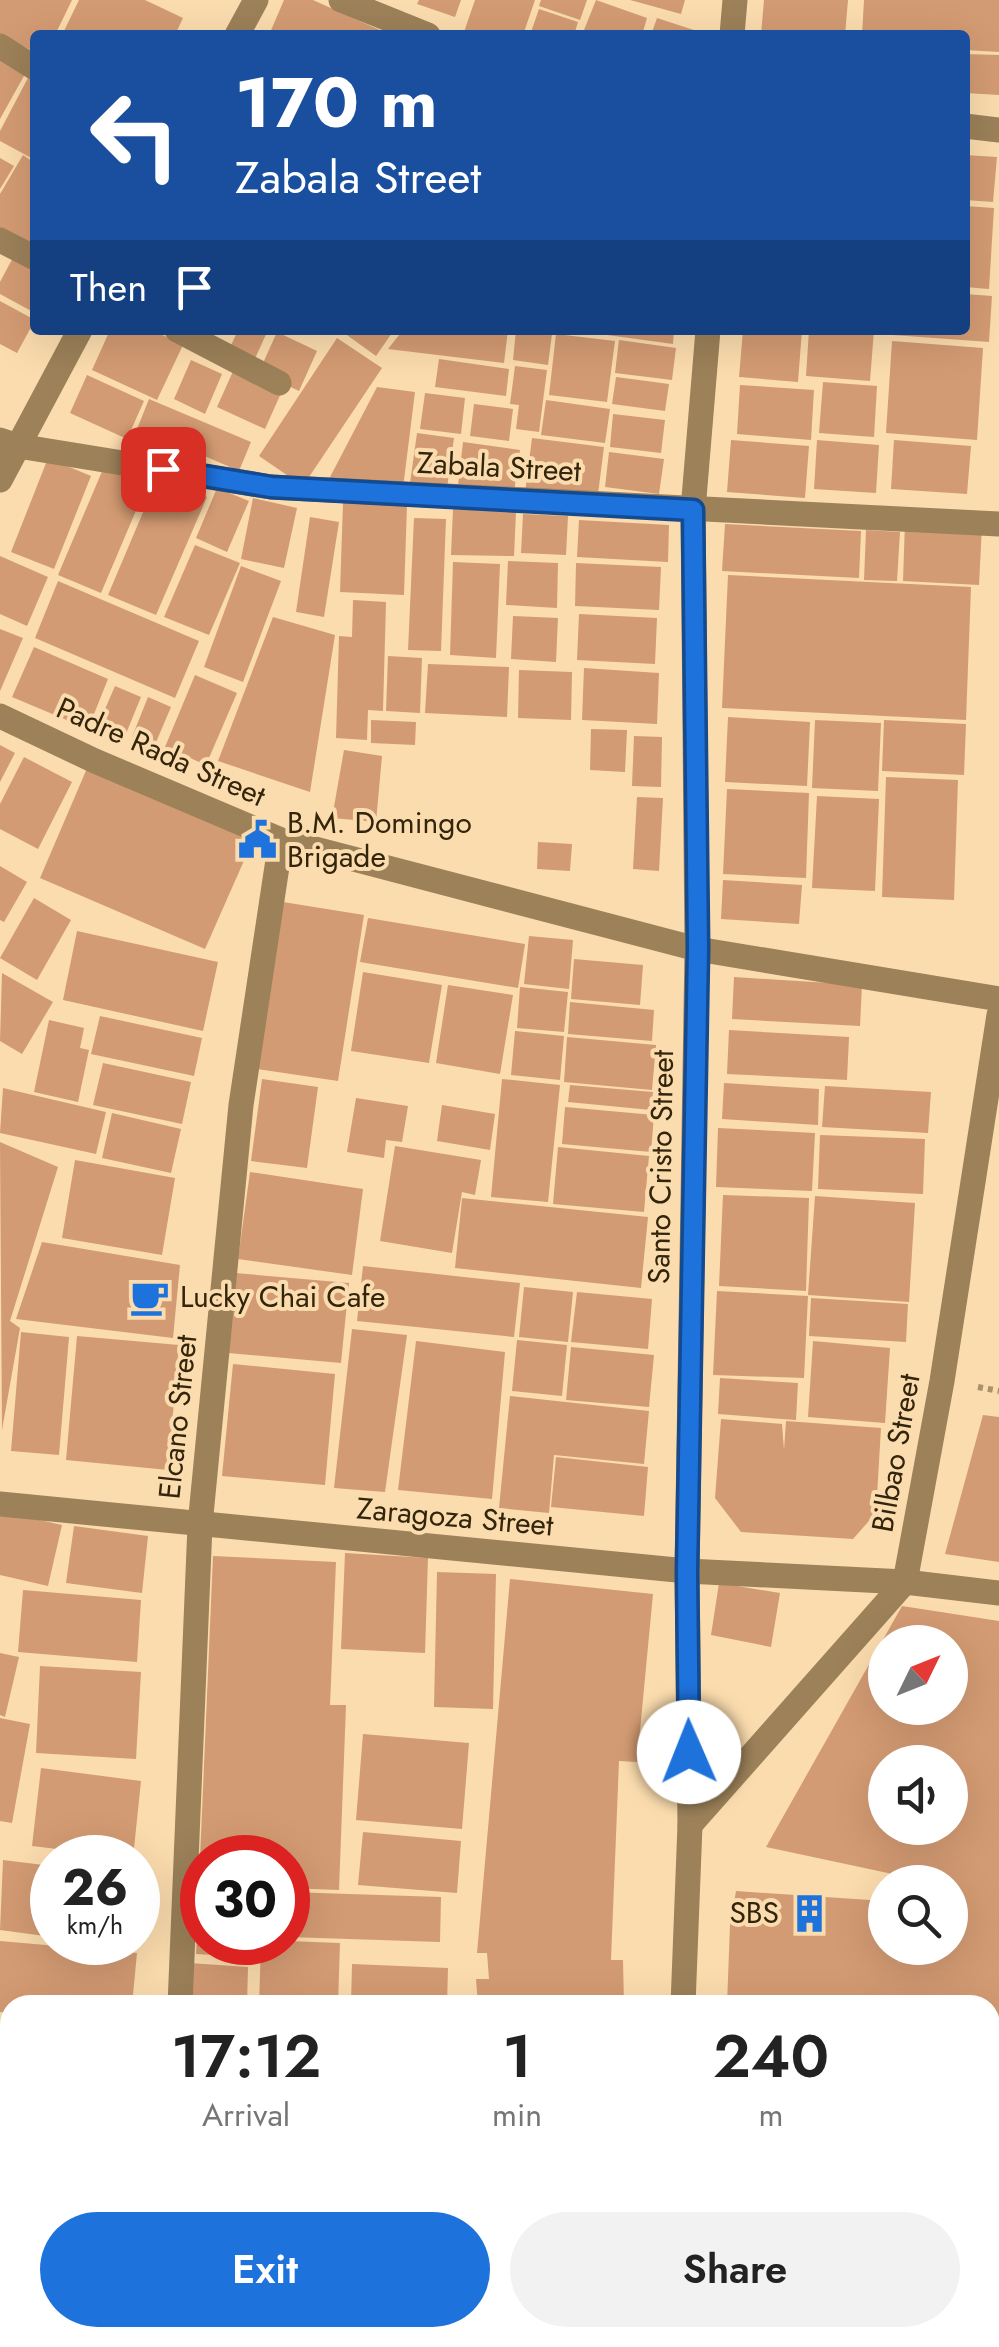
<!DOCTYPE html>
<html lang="en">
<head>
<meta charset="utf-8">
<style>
  :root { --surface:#fff; --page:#f2f2f2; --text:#222; --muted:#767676; --accent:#1e72dc }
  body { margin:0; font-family:Jost,sans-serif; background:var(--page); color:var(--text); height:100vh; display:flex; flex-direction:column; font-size:38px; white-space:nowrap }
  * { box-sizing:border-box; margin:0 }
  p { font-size:32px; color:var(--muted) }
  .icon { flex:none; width:55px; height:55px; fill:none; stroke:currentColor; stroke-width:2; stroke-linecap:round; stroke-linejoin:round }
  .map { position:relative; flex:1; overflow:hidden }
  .side { position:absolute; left:0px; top:1995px; width:1000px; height:352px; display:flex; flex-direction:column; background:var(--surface); border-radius:30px 30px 0 0; box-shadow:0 10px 40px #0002 }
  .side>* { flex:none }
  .top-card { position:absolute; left:30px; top:30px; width:940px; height:305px; border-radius:10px; box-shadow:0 10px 40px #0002; background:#1a4fa0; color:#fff; overflow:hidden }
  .needle { width:65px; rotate:47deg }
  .tools { position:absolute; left:868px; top:1625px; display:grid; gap:20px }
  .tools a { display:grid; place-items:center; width:100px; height:100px; border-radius:50%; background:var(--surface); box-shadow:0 10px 40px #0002; font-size:50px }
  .speed { position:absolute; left:30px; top:1835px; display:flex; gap:20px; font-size:50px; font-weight:700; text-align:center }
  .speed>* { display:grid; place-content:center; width:130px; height:130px; border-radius:50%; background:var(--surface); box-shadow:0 10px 40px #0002; line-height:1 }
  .speed small { font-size:25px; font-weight:400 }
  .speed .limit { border:15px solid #d22; background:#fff; color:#111 }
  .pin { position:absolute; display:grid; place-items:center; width:85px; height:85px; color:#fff; margin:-42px; border-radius:20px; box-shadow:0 5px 15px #0006 }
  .me { position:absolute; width:110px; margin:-55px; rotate:359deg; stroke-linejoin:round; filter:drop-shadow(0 0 8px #0008) }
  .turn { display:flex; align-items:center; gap:35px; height:210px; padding:0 40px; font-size:45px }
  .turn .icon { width:130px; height:130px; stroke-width:2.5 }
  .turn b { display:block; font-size:70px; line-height:85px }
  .then { display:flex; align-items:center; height:95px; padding:0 40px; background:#0003; gap:20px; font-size:38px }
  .eta { display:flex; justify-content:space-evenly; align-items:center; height:170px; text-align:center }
  .eta b { font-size:60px; font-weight:600; line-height:70px }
  .primary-button { display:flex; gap:20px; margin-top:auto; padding:20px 40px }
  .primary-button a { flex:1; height:115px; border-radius:60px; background:var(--accent); color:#fff; font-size:40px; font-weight:600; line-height:115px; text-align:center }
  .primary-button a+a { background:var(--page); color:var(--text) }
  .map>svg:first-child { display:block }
  .building { fill:#d39b73; fill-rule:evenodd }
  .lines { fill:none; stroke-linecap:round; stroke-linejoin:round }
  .path { stroke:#aa916c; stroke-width:6; stroke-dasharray:5 5; stroke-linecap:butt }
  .minor { stroke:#9c8159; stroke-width:25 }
  .major { stroke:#533803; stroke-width:25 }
  .route-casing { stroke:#144a8f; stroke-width:25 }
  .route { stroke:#1e72dc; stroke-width:18 }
  .labels { text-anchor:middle; stroke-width:8; stroke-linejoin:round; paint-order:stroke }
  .street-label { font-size:30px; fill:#33240c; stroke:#fbdcae }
  .poi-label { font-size:30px; fill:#33240c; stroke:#fbdcae; text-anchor:start }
</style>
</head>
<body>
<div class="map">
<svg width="999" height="2347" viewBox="0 0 999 2347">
  <rect width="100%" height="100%" fill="#fbdcae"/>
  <g class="building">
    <polygon points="0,0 72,0 55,35 35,35 35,52 0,35"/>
    <polygon points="79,0 145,0 183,18 175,35 62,35"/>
    <polygon points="284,0 313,0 382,31 381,35 269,35"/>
    <polygon points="419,0 461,0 455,17 417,4"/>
    <polygon points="475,0 535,0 523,35 463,35"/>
    <polygon points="541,0 587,0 580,20 539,6"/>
    <polygon points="596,0 647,18 642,35 582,35"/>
    <polygon points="630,0 685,0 681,14"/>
    <polygon points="764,0 848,0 845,35 761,35"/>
    <polygon points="864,0 999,0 999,52 965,50 965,35 862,35"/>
    <polygon points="539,9 578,22 574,35 530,35"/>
    <polygon points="657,18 706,34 706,35 651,35"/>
    <polygon points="0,48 30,65 0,119"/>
    <polygon points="965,54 999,55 999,95 965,93"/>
    <polygon points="29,76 35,79 35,160 0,141 0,131"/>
    <polygon points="23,155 35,163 35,253 0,233 0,194"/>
    <polygon points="965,155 997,157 993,202 965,200"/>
    <polygon points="0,158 14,166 0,189"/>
    <polygon points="965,206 994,208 989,289 965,287"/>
    <polygon points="16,252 35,263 35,313 0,294 0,282"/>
    <polygon points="965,294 992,296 989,342 893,335 894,330 965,330"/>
    <polygon points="0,301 35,320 17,353 0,344"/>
    <polygon points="110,330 152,330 183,345 157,400 92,370"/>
    <polygon points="238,330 268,330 252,365 227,354"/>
    <polygon points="340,330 394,330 376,356"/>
    <polygon points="403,330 508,330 504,363 388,349"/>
    <polygon points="516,330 552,334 548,365 513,360"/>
    <polygon points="601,330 674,330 673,344 600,334"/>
    <polygon points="743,330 802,330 798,382 739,377"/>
    <polygon points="809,330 874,330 870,381 806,376"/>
    <polygon points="277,332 317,351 299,391 259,372"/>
    <polygon points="556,334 615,341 607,402 549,395"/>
    <polygon points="337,338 382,368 303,486 259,456"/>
    <polygon points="619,340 676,348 672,380 615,373"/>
    <polygon points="892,341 983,348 977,440 886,433"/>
    <polygon points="439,359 509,369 506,396 435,387"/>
    <polygon points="191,360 222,374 205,414 174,399"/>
    <polygon points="515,366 547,370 539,432 516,429 519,405 510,404"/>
    <polygon points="234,369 282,391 265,429 217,407"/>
    <polygon points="87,375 144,401 127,439 70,413"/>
    <polygon points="616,377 669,384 665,411 612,404"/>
    <polygon points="823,382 877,386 874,437 819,433"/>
    <polygon points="740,385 814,390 811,440 737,434"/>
    <polygon points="377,387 415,392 403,488 329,479"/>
    <polygon points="425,393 465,398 461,434 420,429"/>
    <polygon points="149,399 251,442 239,471 193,451 188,462 133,439"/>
    <polygon points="546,400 610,409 605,443 541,435"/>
    <polygon points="474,404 513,409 509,441 470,436"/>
    <polygon points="613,414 665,420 661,453 610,447"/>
    <polygon points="417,433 454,438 447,488 410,483"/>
    <polygon points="532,438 604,447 597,502 525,493"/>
    <polygon points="731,440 809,446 805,498 727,492"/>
    <polygon points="817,440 879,445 876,493 814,489"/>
    <polygon points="894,440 971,446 967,494 891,489"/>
    <polygon points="463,442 520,450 514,492 458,485"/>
    <polygon points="609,452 664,459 659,494 605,487"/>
    <polygon points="48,458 91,476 54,569 11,552"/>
    <polygon points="106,462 149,480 101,593 58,575"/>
    <polygon points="158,477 207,497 156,615 108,595"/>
    <polygon points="217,488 249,501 227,552 196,538"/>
    <polygon points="253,498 297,508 284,568 241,559"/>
    <polygon points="343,503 407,505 404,595 340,592"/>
    <polygon points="453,509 516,512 514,556 451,555"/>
    <polygon points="523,514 568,516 566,555 521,553"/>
    <polygon points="310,517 339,522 324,617 296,612"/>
    <polygon points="414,518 446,519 441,651 408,650"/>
    <polygon points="579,520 669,525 668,562 577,557"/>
    <polygon points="905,521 982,526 979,585 903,581"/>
    <polygon points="725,524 861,531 859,578 722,571"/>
    <polygon points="866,530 900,532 897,581 864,580"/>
    <polygon points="195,545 240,563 209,635 164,617"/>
    <polygon points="0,556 48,577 27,626 0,614"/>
    <polygon points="508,561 558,563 557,608 506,605"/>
    <polygon points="453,562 500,564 496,658 450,655"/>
    <polygon points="576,563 661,567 659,610 575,606"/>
    <polygon points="241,566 281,581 243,682 204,667"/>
    <polygon points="728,575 971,587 966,720 722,708"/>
    <polygon points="58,581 199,641 175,698 35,638"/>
    <polygon points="353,600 386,602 383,711 368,710 367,740 336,738 339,636 352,637"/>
    <polygon points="579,614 657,618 655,664 577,660"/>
    <polygon points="513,616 558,618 556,662 511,659"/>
    <polygon points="273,617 335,635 310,792 218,761"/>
    <polygon points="0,629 23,638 0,691"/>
    <polygon points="34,647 108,679 88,729 12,697"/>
    <polygon points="388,656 422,658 420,713 386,711"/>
    <polygon points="428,664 509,667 507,717 425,713"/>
    <polygon points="584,668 659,673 657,724 582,720"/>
    <polygon points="519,670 572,672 571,720 518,718"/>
    <polygon points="195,675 237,693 206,765 165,747"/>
    <polygon points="115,686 141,697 123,741 96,730"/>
    <polygon points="148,697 171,707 154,747 132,737"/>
    <polygon points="728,717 810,722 807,786 725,782"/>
    <polygon points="371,720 416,722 415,745 371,743"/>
    <polygon points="815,720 881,723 878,791 812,788"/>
    <polygon points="884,720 966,724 964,775 882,771"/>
    <polygon points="591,729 627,730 625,772 590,770"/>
    <polygon points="634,736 662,737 661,787 632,786"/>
    <polygon points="0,745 15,753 0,782"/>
    <polygon points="344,750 382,756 376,822 332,818"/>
    <polygon points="24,757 72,782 38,849 0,829 0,804"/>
    <polygon points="88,766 254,838 205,949 40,878"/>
    <polygon points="886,777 958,780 954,900 882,897"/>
    <polygon points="727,789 809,793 806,878 723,874"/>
    <polygon points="817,796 879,799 875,891 812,888"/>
    <polygon points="637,797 663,798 659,871 633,869"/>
    <polygon points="538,842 572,844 570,871 537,869"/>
    <polygon points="0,866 27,882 4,922 0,920"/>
    <polygon points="723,880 802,885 799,924 721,919"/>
    <polygon points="34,898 71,920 37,980 0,958"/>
    <polygon points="283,902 364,915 338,1081 257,1069"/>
    <polygon points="368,918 525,944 518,988 360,962"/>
    <polygon points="77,931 218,962 203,1031 63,1000"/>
    <polygon points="529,936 573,940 569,989 524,984"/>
    <polygon points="574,959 643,965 640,1005 571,999"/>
    <polygon points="363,972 442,985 429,1063 351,1051"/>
    <polygon points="2,973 53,1002 22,1054 0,1041"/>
    <polygon points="734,977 862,985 860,1026 732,1019"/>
    <polygon points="448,985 513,995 500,1074 436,1063"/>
    <polygon points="520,987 568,992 564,1032 517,1028"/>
    <polygon points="570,1002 654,1010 652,1041 568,1034"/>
    <polygon points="100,1016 202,1038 194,1076 91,1054"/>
    <polygon points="49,1020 84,1028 80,1048 89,1050 78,1102 34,1092"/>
    <polygon points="729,1030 849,1037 847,1080 727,1074"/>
    <polygon points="515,1031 564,1036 560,1080 511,1075"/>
    <polygon points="567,1037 656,1045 652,1090 564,1082"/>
    <polygon points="103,1063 191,1082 182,1124 93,1105"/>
    <polygon points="262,1079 318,1087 307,1168 251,1161"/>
    <polygon points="502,1079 560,1085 548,1202 491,1197"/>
    <polygon points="724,1083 819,1089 818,1125 722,1119"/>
    <polygon points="570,1085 653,1092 651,1110 568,1102"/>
    <polygon points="825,1086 931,1092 928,1133 822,1127"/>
    <polygon points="3,1088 106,1112 96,1154 0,1133"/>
    <polygon points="356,1098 408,1106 402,1142 386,1140 384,1158 347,1152"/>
    <polygon points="442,1105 495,1114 490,1150 437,1141"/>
    <polygon points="565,1107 654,1115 651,1152 562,1144"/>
    <polygon points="112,1113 181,1129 171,1173 102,1158"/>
    <polygon points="718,1128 815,1133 812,1191 716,1187"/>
    <polygon points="820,1135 925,1139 923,1194 818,1189"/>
    <polygon points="0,1142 58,1167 10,1321 20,1328 2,1430"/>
    <polygon points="395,1146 481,1160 475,1195 462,1192 452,1253 380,1241"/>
    <polygon points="558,1147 649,1156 644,1212 553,1204"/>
    <polygon points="75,1160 175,1178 162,1255 62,1238"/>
    <polygon points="250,1172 363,1189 352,1275 238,1259"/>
    <polygon points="723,1195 809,1198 806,1291 719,1286"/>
    <polygon points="815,1196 915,1203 909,1302 808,1295"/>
    <polygon points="462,1198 648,1217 641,1288 455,1268"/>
    <polygon points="42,1242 180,1265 173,1338 16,1319"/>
    <polygon points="363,1266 520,1283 514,1337 357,1321"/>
    <polygon points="235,1273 349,1283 341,1363 228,1353"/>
    <polygon points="524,1287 573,1292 568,1342 519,1337"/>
    <polygon points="717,1291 808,1296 804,1378 713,1375"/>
    <polygon points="577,1292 652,1299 648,1349 571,1342"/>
    <polygon points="811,1298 908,1304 906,1342 809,1336"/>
    <polygon points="352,1329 407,1335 385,1492 334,1488"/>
    <polygon points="21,1332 69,1337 59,1455 11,1451"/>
    <polygon points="77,1336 179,1345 168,1470 66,1460"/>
    <polygon points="517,1340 567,1345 562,1396 512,1391"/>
    <polygon points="416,1341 505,1352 492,1499 398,1490"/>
    <polygon points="813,1341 890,1348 885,1423 808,1417"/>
    <polygon points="571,1347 654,1355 649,1407 566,1400"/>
    <polygon points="233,1364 335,1374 325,1485 222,1476"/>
    <polygon points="720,1378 798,1383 796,1420 718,1414"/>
    <polygon points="510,1396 649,1411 644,1464 554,1455 549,1513 499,1508"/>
    <polygon points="983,1415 999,1417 999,1562 945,1554"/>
    <polygon points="721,1419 782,1424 784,1450 786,1421 881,1428 876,1513 853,1539 741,1532 715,1498"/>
    <polygon points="556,1457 648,1467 644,1516 551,1507"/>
    <polygon points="0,1511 62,1525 48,1586 0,1575"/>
    <polygon points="74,1526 148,1536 142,1593 66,1583"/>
    <polygon points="345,1553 428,1558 425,1653 341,1649"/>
    <polygon points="213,1556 336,1562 330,1705 346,1705 339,1890 288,1888 288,1858 200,1858"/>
    <polygon points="437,1572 496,1574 493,1709 434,1707"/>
    <polygon points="510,1579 653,1594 637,1762 619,1761 611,1960 623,1960 624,2005 478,2005 476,1979 489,1979 487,1953 477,1953"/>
    <polygon points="719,1583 780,1593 771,1647 711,1635"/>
    <polygon points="23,1590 141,1600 137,1662 18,1652"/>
    <path d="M902,1606l97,15v570l-9,1v-187h-263l3,-80 6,-34 149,10v47h65v-66h-20l-164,-35zM885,1642h65v66h-65zM885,1762h65v66h-65z"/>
    <polygon points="0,1653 19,1657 5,1717 0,1715"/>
    <polygon points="40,1666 141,1672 136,1759 36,1753"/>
    <polygon points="0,1718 30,1724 12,1823 0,1821"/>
    <polygon points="363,1734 469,1743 462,1829 356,1820"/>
    <polygon points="41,1768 141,1781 133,1858 32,1846"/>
    <polygon points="363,1832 461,1841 457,1893 358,1885"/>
    <polygon points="3,1860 52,1866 52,1937 0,1930"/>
    <polygon points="288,1892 441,1897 440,1942 288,1937"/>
    <polygon points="199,1896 202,1896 202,1942 251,1942 250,1957 196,1954"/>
    <polygon points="0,1941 137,1953 132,2005 10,2005 10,2013 0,2012"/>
    <polygon points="288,1941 340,1943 338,2005 259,2005 261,1942"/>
    <polygon points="189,1963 248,1967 247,2005 186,2005"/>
    <polygon points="352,1964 448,1968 447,2005 351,2005"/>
    <polygon points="0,2090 10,2090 10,2212 0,2213"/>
  </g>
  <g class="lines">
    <polyline class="path" points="978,1387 999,1391"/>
    <g class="minor">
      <polyline points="341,0 428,35"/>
      <polyline points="237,35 256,0"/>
      <polyline points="732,35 735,0"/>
      <polyline points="0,46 35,68"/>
      <polyline points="965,126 999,130"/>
      <polyline points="0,240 35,258"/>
      <polyline points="177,330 279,383"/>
      <polyline points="0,440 18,446 271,487 999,524"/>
      <polyline points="0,480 80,330"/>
      <polyline points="0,716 95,761 281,840 697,949 999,999"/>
      <polyline points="0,1504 687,1571 905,1582 999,1593"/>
      <polyline points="690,1825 905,1582 942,1381 999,1015"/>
      <polyline points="180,2005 200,1525 241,1105 281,840"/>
      <polyline points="683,2005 690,1825 687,1571 697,949 693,510 708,330"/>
      <polyline points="169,2338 170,2347"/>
      <polyline points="670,2338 670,2347"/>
    </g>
    <g class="major">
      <polyline points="990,2293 999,2293"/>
      <polyline points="0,2328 10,2328"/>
    </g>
  </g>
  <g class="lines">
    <defs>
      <polyline id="route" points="163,469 271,487 693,510 698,948 687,1572 689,1752"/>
    </defs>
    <use href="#route" class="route-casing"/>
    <use href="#route" class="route"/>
  </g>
  <defs>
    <symbol id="civic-bare" viewBox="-9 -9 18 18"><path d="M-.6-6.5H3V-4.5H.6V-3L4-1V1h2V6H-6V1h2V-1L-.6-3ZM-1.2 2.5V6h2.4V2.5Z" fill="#1e72dc" stroke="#fbdcae" stroke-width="2.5" paint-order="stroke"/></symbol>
    <symbol id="cafe-bare" viewBox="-9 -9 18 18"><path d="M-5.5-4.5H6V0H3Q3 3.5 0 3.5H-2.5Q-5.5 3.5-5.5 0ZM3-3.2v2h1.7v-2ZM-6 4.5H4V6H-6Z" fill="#1e72dc" stroke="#fbdcae" stroke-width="2.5" paint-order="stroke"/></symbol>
    <symbol id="building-bare" viewBox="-9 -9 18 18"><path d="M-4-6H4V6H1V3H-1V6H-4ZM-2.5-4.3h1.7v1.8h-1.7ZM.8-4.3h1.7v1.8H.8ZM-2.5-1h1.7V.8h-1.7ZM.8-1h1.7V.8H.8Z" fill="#1e72dc" stroke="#fbdcae" stroke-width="2.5" paint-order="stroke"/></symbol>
  </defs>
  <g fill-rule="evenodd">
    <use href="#civic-bare" x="230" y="812" width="55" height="55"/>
    <use href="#cafe-bare" x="122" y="1270" width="55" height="55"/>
    <use href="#building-bare" x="782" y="1886" width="55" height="55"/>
  </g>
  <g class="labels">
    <g class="street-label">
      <text transform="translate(499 467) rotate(3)" y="10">Zabala Street</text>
      <text transform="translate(161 752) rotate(24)" y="10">Padre Rada Street</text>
      <text transform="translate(661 1167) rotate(-89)" y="10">Santo Cristo Street</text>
      <text transform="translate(178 1417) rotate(-84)" y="10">Elcano Street</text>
      <text transform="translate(896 1453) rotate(-80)" y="10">Bilbao Street</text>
      <text transform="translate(455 1517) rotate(5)" y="10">Zaragoza Street</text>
    </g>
    <g class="poi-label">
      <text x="287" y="833">B.M. Domingo<tspan x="287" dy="34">Brigade</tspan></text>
      <text x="180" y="1307">Lucky Chai Cafe</text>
      <text x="779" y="1923" text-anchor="end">SBS</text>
    </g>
  </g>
</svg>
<div class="tools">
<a><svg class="needle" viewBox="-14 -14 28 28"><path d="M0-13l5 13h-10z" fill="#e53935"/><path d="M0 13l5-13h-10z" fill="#767676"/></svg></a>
<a><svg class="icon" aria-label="sound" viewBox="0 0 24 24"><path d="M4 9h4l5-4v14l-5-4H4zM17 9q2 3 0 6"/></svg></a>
<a><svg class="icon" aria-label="search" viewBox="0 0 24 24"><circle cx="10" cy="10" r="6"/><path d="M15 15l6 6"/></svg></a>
</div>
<div class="speed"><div>26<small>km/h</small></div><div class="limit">30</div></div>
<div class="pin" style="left:163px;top:469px;background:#d93025"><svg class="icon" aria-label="arrive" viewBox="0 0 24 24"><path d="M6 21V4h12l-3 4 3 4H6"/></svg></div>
<svg class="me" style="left:689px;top:1752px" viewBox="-20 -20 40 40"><circle r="19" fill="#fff"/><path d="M0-13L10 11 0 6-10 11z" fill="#1e72dc"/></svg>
<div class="top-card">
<div class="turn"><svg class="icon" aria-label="left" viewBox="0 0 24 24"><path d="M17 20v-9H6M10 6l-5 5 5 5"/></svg><div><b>170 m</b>Zabala Street</div></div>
<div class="then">Then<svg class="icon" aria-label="arrive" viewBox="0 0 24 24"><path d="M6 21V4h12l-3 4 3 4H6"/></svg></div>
</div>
<section class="side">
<div class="eta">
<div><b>17:12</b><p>Arrival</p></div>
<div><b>1</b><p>min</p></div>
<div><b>240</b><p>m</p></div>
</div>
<div class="primary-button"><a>Exit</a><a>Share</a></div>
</section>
</div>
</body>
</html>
